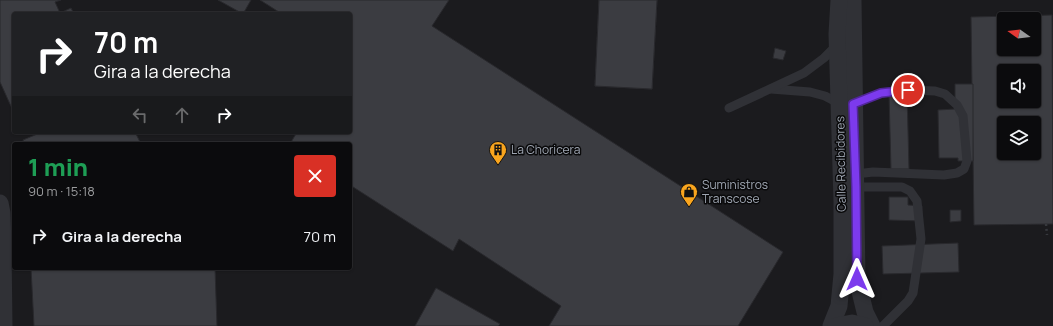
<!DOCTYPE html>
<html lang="es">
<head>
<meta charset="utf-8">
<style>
  :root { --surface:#0b0b0d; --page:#19191b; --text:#f1f3f6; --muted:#9a9b9d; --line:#2b2b2e }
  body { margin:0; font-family:Manrope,sans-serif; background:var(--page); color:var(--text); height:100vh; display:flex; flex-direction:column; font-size:15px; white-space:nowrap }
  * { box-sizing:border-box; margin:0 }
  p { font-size:13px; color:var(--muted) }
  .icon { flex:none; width:22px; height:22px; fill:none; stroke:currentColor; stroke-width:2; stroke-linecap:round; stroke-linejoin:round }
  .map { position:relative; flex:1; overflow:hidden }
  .panel { position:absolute; left:12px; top:142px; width:340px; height:128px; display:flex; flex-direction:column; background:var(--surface); border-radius:4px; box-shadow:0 1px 3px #0004,0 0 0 1px var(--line) }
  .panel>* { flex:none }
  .guide { position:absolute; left:12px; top:12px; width:340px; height:122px; border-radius:4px; box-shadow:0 1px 3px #0004,0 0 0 1px var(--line); background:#202124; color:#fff; overflow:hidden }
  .needle { width:26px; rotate:284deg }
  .fabs { position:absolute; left:997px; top:12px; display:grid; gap:8px }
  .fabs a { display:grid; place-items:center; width:44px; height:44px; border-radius:4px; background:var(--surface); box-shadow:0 1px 3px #0004,0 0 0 1px var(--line); font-size:20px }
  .pin { position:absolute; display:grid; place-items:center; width:34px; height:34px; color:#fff; margin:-17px; border:2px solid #fff; border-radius:50%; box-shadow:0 1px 4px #0007 }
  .me { position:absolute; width:44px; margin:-22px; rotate:0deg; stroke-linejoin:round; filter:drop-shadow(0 0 3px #0008) }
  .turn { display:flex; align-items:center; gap:14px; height:84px; padding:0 16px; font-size:18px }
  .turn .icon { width:52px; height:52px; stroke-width:2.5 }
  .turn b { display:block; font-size:28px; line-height:34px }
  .lanes { display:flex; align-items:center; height:38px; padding:0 16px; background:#0003; justify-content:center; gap:20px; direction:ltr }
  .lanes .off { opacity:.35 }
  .round { display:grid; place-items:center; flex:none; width:42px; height:42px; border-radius:4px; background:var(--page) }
  .summary { display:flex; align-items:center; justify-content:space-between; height:68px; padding:0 16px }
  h1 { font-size:24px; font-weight:800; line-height:30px; color:#1e9e55 }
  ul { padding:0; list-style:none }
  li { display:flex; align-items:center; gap:12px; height:52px; padding:0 16px }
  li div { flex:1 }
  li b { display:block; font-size:15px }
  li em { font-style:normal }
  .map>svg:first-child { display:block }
  .built { fill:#1b1b1e; fill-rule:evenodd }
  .building { fill:#3b3c41; stroke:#29292d; fill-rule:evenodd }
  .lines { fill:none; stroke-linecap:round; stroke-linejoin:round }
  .path { stroke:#36383d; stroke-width:2.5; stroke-dasharray:2 3; stroke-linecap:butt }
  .lane { stroke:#303136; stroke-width:9 }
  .street { stroke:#303136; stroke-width:17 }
  .route-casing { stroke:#51269a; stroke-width:10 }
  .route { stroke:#7c3aed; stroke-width:7 }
  .labels { text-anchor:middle; stroke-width:3; stroke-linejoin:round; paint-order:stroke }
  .poi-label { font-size:12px; fill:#9fa6b2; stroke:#0a0a0b; text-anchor:start }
  .street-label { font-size:12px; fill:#9fa6b2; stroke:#0a0a0b }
</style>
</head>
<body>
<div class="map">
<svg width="1053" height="326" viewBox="0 0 1053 326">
  <rect width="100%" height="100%" fill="#0f0f11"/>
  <path class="built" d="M0,0h1053v326h-1053zM14,14h336v118h-336zM1004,19h30v30h-30zM1004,71h30v30h-30zM1004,123h30v30h-30zM14,144h336v124h-336z"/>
  <g class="building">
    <polygon points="0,0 61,0 55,2 60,13 71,8 74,14 14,14 14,113 0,82"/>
    <polygon points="218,0 251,0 243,14"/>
    <polygon points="260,0 449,0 432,26 783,252 738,326 549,326 561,306 459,239 453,251 350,185 350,144 290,144 297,132 350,132 350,14 282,14"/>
    <polygon points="599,0 657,0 652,89 595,86"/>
    <polygon points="599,0 657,0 652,89 595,86"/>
    <path d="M1052,15l1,209 -79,1 -3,-208zM1004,19h30v30h-30zM1004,71h30v30h-30zM1004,123h30v30h-30z"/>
    <polygon points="775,48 786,51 783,60 773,58"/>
    <polygon points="955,84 973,84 973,161 958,161 958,158 939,158 938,110 955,109"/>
    <polygon points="907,93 909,169 891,169 889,94"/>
    <polygon points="42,132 135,132 141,144 24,144 23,140"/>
    <polygon points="889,197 908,197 908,205 922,206 922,221 889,220"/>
    <polygon points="950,210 961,210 961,221 950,222"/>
    <polygon points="958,243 959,272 883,274 882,246"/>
    <polygon points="31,268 215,268 217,326 34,326"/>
    <polygon points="436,288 500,324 498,326 415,326"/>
  </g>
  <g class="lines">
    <g class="path">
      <polyline points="709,205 714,199"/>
      <polyline points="1046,224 1047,235"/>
    </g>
    <g class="lane">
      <polyline points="771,89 810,92 825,96 840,104"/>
      <polyline points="853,104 881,93 909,90 935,91 945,94 957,105 963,116 967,161 964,169 957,173 944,175 873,172 856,174"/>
      <polyline points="729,108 804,73 824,58 837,45"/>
      <polyline points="856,187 902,187 910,191 917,201 921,239 913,293 908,301 883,326"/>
    </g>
    <g class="street">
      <polyline points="853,0 857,279 865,312 872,326"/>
      <polyline points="0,203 2,213 3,248 4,326"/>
      <polyline points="831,326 839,306 842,274 842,202 837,34 839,0"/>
      <polyline points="836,326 852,323 865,326"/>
    </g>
  </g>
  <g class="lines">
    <defs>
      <polyline id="route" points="857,279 856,187 853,104 881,93 908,90"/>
    </defs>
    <use href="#route" class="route-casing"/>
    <use href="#route" class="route"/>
  </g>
  <defs>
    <symbol id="building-pin" viewBox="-11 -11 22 30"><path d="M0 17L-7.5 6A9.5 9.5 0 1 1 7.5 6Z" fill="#f9a51e" stroke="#0a0a0b"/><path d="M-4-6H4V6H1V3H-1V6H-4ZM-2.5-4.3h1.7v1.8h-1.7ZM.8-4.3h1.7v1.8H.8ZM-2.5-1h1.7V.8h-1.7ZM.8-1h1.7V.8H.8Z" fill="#111"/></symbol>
    <symbol id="shop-pin" viewBox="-11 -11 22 30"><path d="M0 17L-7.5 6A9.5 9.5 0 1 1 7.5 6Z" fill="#f9a51e" stroke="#0a0a0b"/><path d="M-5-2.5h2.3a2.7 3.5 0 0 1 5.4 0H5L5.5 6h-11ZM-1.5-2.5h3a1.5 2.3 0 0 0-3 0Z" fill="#111"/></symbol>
  </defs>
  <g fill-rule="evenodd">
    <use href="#building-pin" x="488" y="140" width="20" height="27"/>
    <use href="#shop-pin" x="679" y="182" width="20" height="27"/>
  </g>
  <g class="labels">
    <g class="poi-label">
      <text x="511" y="154">La Choricera</text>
      <text x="702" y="189">Suministros<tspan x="702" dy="14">Transcose</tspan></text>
    </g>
    <g class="street-label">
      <text transform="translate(841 164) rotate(-91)" y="4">Calle Recibidores</text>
    </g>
  </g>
</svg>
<div class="fabs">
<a><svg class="needle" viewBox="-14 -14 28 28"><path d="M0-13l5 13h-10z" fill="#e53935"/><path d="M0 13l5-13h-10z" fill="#9a9b9d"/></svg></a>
<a><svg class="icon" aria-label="sound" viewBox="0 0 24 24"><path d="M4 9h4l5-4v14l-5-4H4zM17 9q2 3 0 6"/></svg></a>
<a><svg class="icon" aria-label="layers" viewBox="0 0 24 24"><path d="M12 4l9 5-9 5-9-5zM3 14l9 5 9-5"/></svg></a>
</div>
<div class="pin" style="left:908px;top:90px;background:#d93025"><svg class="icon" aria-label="arrive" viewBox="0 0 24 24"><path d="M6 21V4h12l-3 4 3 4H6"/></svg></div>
<svg class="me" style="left:857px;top:279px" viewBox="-20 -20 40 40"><path d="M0-17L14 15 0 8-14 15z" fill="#7c3aed" stroke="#fff" stroke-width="4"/></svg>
<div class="guide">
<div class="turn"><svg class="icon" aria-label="right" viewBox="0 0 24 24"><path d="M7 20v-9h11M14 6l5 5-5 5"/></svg><div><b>70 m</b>Gira a la derecha</div></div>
<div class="lanes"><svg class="icon off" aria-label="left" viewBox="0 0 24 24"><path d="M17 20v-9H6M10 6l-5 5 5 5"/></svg><svg class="icon off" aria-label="ahead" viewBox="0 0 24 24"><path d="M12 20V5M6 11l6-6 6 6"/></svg><svg class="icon" aria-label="right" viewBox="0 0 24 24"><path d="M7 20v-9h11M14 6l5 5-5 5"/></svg></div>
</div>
<section class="panel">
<div class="summary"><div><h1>1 min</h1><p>90 m · 15:18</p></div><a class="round" style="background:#d93025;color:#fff"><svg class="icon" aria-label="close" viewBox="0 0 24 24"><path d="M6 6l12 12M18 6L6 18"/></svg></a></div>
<ul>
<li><svg class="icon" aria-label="right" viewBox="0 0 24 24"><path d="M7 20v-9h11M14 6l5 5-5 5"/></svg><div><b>Gira a la derecha</b></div><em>70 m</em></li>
</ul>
</section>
</div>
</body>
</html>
